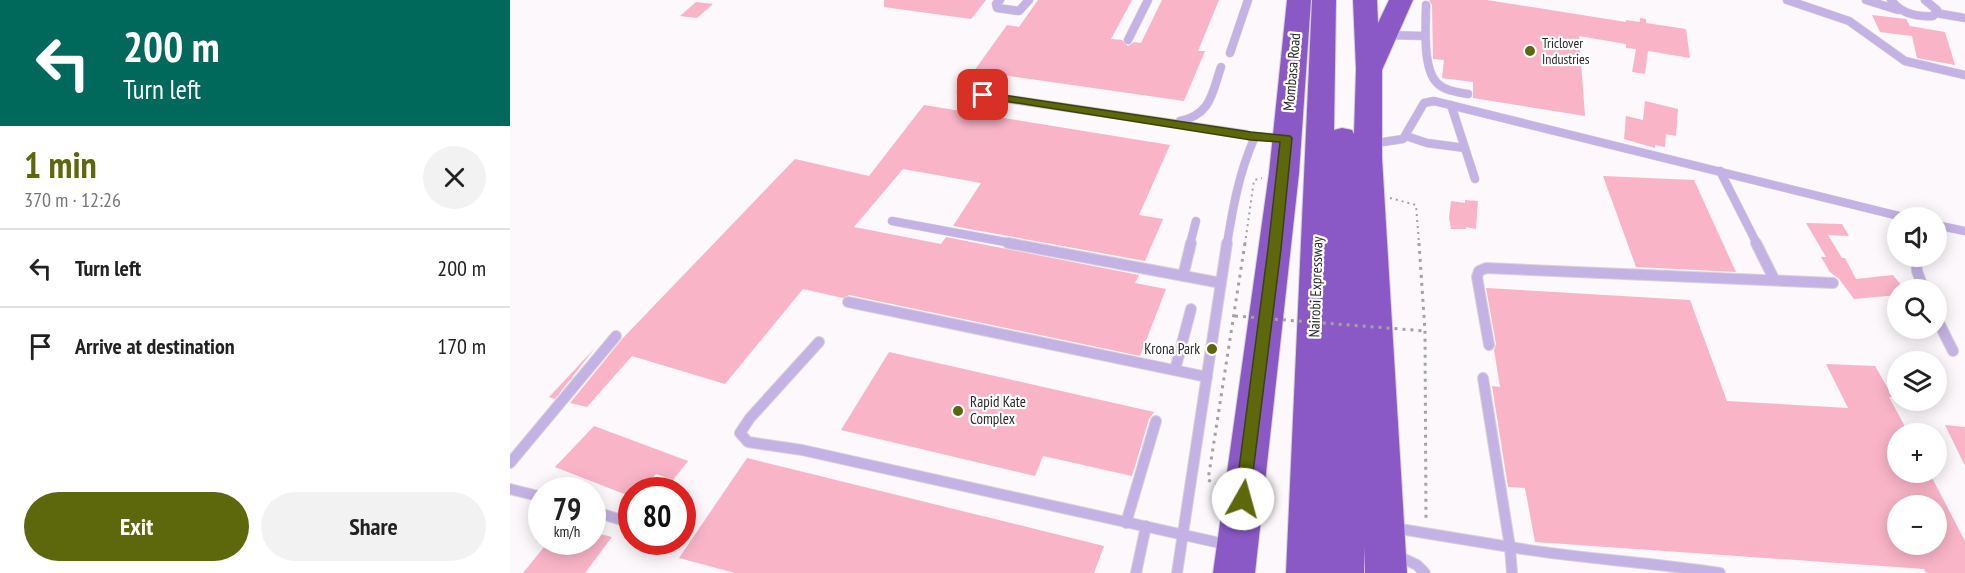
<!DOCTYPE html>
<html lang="en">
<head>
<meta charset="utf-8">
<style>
  :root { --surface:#fff; --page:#f2f2f2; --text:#222; --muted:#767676; --line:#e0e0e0; --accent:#5d670b }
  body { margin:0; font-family:"PT Sans Narrow",sans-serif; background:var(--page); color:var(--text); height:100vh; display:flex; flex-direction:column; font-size:22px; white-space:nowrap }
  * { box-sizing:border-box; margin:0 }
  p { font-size:20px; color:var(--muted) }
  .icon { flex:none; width:33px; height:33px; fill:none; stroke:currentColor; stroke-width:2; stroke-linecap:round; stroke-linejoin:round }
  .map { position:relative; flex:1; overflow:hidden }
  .drawer { display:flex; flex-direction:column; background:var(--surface); width:510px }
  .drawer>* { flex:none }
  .top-card { background:#00695c; color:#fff; overflow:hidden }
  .tools { position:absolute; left:1377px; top:207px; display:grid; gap:12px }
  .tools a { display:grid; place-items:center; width:60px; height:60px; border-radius:50%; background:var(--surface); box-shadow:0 3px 15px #0003; font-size:30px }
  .speed { position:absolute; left:18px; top:477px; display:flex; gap:12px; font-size:30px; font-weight:700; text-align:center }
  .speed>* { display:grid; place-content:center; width:78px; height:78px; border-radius:50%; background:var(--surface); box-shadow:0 3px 15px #0003; line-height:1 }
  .speed small { font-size:15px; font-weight:400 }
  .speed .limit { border:9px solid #d22; background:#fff; color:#111 }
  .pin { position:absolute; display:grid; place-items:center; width:51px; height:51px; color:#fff; margin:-26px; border-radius:12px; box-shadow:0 3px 9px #0006 }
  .me { position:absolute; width:66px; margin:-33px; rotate:7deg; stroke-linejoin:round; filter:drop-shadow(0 0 4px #0008) }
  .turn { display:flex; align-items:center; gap:21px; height:126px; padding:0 24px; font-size:27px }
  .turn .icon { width:78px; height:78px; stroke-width:2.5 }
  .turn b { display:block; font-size:42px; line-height:51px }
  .round { display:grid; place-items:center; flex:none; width:63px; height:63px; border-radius:32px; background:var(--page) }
  .headline { display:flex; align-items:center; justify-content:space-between; height:102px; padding:0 24px }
  h1 { font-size:36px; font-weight:600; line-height:45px; color:var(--accent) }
  .cta { display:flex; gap:12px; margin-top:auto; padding:12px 24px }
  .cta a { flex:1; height:69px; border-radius:36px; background:var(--accent); color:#fff; font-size:24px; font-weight:600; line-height:69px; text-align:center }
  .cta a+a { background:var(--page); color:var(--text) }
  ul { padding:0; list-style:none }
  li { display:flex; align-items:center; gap:18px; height:78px; padding:0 24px; border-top:2px solid var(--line) }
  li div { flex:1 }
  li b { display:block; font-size:22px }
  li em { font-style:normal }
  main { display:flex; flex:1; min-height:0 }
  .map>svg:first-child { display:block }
  .building { fill:#f9b4c8; fill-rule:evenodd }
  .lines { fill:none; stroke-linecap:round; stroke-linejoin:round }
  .lane-far1-casing { stroke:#d7d3d6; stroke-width:9 }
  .lane-casing { stroke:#d7d3d6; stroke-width:12 }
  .highway-casing { stroke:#d7d3d6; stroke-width:2 }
  .path-far1 { stroke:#a5a1a5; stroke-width:2; stroke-dasharray:2 4; stroke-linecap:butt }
  .path { stroke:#a5a1a5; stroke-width:3; stroke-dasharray:3 5; stroke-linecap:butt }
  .lane-far1 { stroke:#c5b2e5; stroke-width:8 }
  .lane { stroke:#c5b2e5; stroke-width:10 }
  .highway { fill:#8a59c6; fill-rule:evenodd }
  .path-bridge { stroke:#a5a1a5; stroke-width:3; stroke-dasharray:3 5; stroke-linecap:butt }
  .route { fill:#5d670b; stroke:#3c4307; stroke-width:1.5 }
  .poi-dot { fill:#5d670b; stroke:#fff; stroke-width:2 }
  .labels { text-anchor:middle; stroke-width:4.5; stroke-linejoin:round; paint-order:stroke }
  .far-poi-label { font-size:14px; fill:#2b292b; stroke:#fff; text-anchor:start }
  .street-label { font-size:15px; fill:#2b292b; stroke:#fff }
  .poi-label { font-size:15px; fill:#2b292b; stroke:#fff; text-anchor:end }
</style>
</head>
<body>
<main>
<section class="drawer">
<div class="top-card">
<div class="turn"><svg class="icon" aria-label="left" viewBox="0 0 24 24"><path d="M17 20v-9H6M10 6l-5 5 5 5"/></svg><div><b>200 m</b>Turn left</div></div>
</div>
<div class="headline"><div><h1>1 min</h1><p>370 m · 12:26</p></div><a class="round"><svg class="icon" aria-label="close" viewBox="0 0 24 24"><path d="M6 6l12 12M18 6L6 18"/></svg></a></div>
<ul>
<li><svg class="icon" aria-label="left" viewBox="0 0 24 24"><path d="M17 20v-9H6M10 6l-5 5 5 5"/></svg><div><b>Turn left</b></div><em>200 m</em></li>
<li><svg class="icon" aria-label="arrive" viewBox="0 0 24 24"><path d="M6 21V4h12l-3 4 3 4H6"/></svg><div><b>Arrive at destination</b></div><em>170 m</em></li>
</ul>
<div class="cta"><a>Exit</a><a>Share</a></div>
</section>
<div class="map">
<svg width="1455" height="573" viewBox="0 0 1455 573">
  <rect width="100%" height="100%" fill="#fdf8fc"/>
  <g class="building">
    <polygon points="374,0 476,0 461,19 374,7"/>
    <polygon points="528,0 622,0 601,39 612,40 618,46 624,42 631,43 652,0 709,0 688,51 695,51 674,101 464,71 497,25 509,27"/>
    <polygon points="919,0 977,0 1116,22 1116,20 1130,22 1130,18 1136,19 1136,23 1176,29 1180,58 1138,51 1135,74 1122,72 1126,49 1116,48 1116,44 1069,36 1075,116 963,98 963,82 932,78 934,60 923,59 922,5"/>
    <polygon points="186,2 203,4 187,18 170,16"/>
    <polygon points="1362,15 1396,19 1400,26 1435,32 1445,65 1407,58 1402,36 1370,32"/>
    <polygon points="1135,101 1168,109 1166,136 1156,134 1155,147 1145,145 1145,148 1114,139 1116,116 1133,120"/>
    <polygon points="414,105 660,145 629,215 653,219 635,261 443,226 471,183 393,169 344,227 431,244 436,237 629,275 625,283 656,289 630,356 339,295 333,298 293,289 215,384 122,356 77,407 60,403 112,339 285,159 359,176"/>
    <polygon points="1093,176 1184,180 1226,272 1126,267"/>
    <polygon points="955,200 968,201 966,229 956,227 956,229 941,229 939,218 941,201 955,203"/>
    <polygon points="1296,223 1332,224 1339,236 1318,235 1332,258 1335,258 1346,279 1383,275 1395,290 1388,290 1388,295 1344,299 1329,279 1320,272 1311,257 1316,257"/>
    <path d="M976,288l204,12 37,101 121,7 -22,-44 49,2 18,31h-4l20,37h-11v38h31l36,69v32h-39l-2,-4 -389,-27 -10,-54 -17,-1 -16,-101 8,1 -6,-37 2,-6zM1388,506h38v38h-38z"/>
    <polygon points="85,348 45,399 39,397"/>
    <polygon points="379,352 644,412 639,419 622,476 533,456 525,476 331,430"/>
    <polygon points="1435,425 1455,427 1455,466"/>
    <polygon points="84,426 178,461 163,480 146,474 132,490 122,490 122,497 45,467"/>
    <polygon points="237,458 594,546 584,573 225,573 169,558"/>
    <polygon points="82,532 102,537 75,573 13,573 38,542 82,542"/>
  </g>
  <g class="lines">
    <defs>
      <g id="lane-far1">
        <polyline points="490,0 486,4 487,8 509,11 519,0"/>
        <polyline points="1277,0 1339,21 1395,61 1455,75"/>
        <polyline points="1356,0 1388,10"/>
        <path d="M1381,0c10,14 26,17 42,16l4,-6 -12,-10"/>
        <path d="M916,5c0,20 -4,63 11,78 8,8 21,9 31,11"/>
        <polyline points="1426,13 1455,18"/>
        <polyline points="876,35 915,36"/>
        <polyline points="618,40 638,0"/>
        <polyline points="720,53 738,0"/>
        <path d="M451,92l284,42 9,5c-15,34 -21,68 -27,105"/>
        <polyline points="941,105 965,179"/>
        <path d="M670,121c31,-6 32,-28 41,-54"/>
        <polyline points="741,136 774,138"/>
        <polyline points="896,136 917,143 955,148"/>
        <polyline points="860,144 893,139 914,103 924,101 1397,218"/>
        <polyline points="1210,171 1247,244"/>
        <polyline points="382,221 506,244"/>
        <polyline points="1426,225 1455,231"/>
        <polyline points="680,244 686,221"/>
      </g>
      <g id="lane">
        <polyline points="498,243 711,283"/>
        <polyline points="1246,243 1264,279"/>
        <polyline points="1406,256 1407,271 1414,290"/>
        <polyline points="673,276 681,243"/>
        <polyline points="338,302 697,377"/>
        <polyline points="1426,317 1443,351"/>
        <polyline points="309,342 240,418 230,433 238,442 292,450 719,545"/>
        <polyline points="979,345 967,277 969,271 976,268 1323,283"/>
        <polyline points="665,370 681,309"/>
        <polyline points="0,463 106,336"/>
        <polyline points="0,489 32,497"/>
        <polyline points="82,511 122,523"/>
        <polyline points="616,523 646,421"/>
        <polyline points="884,528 1000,547 973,378"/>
        <polyline points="888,556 907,565 915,573"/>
        <polyline points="626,573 636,526"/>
        <polyline points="667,573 717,243"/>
        <path d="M1002,573l-2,-26c70,12 140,15 210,26"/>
      </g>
      <g id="highway">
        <polygon points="777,0 801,0 789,173 745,573 703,573 759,173"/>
        <polygon points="802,0 826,0 824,130 832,128 842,130 844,134 846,69 843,0 867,0 868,23 879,0 903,0 872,70 872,158 897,573 855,573 854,547 854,573 776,573"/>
      </g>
    </defs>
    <use href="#lane-far1" class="lane-far1-casing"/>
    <use href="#lane" class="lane-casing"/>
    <use href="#highway" class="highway-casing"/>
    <g class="path-far1">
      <polyline points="880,198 906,205 909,244"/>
      <polyline points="735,244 744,180 752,178"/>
    </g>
    <g class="path">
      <polyline points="909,243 915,331 916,522"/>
      <polyline points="708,485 698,480 735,243"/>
    </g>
    <use href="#lane-far1" class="lane-far1"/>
    <use href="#lane" class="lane"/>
    <use href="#highway" class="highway"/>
    <polyline class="path-bridge" points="725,316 915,331"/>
  </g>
  <polygon class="route" points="473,92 741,132 780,136 782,138 771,249 739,504 733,507 727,504 725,499 758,249 770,142 741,140 469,97 469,93"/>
  <g class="poi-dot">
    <circle cx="1020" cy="51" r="6"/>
    <circle cx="702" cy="349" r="6"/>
    <circle cx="448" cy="411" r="6"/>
  </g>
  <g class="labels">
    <g class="far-poi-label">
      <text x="1032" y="48">Triclover<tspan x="1032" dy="16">Industries</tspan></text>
    </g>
    <g class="street-label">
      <text transform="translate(782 72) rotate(-85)" y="5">Mombasa Road</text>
      <text transform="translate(806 287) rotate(-88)" y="5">Nairobi Expressway</text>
    </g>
    <g class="poi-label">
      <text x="690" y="354">Krona Park</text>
      <text x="460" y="407" text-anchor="start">Rapid Kate<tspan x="460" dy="17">Complex</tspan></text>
    </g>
  </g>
</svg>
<div class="tools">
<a><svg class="icon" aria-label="sound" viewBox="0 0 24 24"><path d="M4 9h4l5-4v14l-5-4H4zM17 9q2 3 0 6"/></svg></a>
<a><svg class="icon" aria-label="search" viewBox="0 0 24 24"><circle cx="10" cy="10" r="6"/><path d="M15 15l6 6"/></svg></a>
<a><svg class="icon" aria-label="layers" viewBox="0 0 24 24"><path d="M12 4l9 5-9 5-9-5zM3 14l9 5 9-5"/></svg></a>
<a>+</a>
<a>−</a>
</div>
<div class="speed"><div>79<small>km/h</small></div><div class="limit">80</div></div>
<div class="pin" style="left:473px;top:95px;background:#d93025"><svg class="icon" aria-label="arrive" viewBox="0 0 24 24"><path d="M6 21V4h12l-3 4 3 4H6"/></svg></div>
<svg class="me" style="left:733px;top:499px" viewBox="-20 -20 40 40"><circle r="19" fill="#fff"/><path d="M0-13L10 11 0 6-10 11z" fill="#5d670b"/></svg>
</div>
</main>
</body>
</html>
